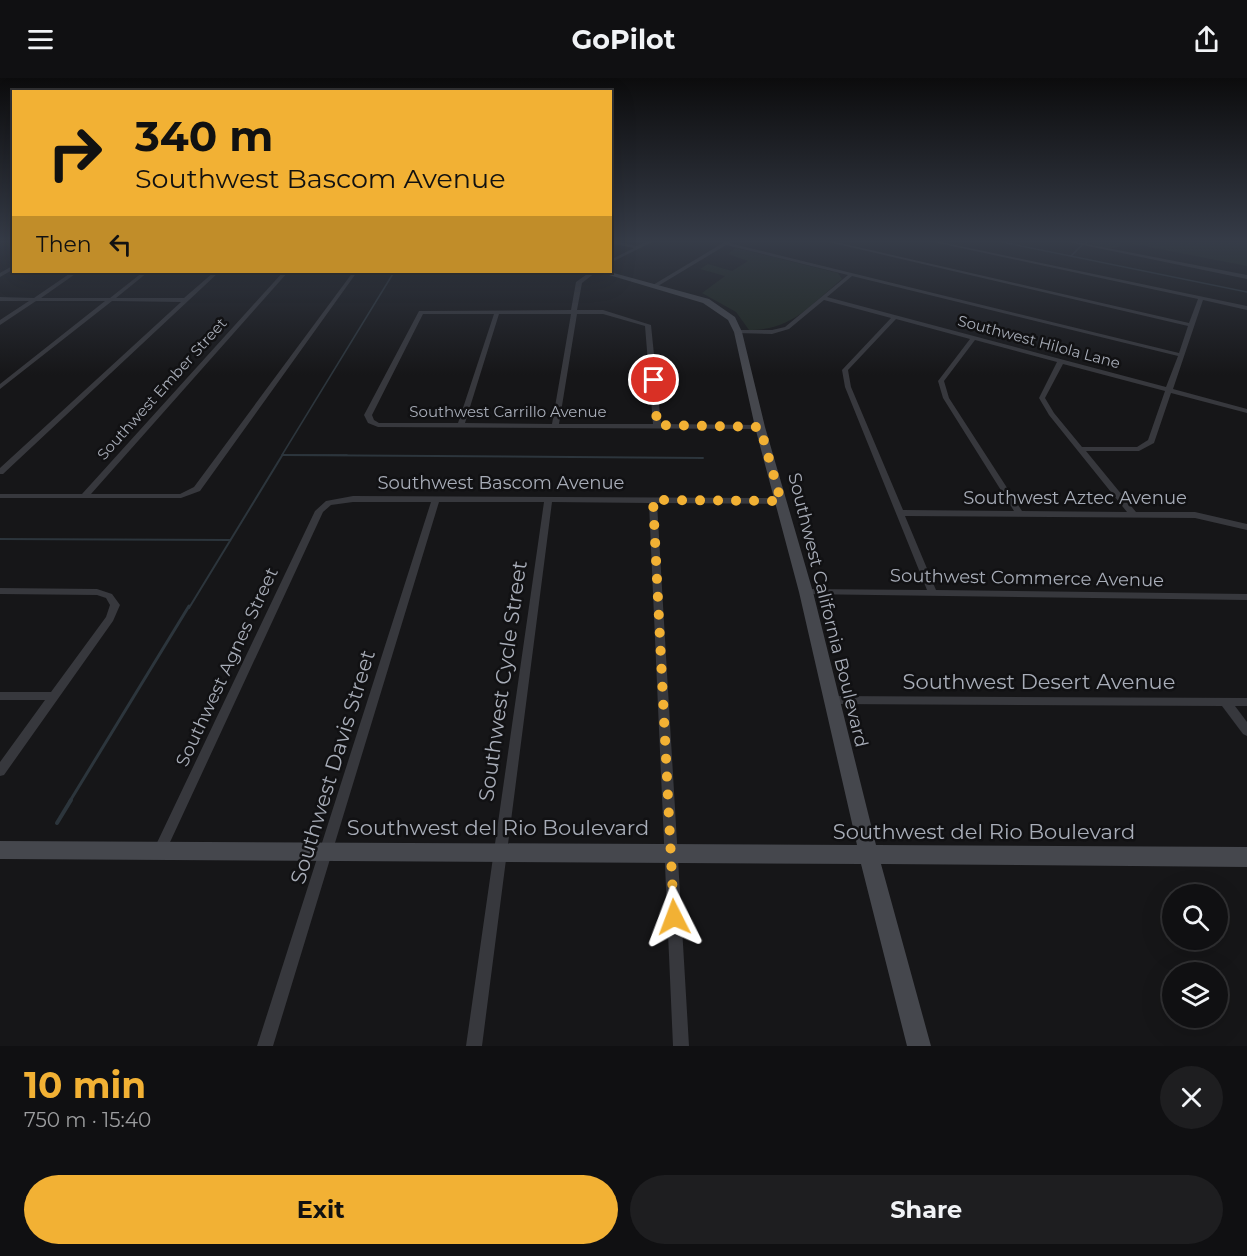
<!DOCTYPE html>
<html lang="en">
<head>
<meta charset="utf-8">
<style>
  :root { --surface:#101012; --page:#1e1e20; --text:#f1f3f6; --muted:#9c9d9f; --line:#303032; --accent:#f2b134 }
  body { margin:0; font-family:Montserrat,sans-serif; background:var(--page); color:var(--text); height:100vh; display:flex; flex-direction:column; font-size:22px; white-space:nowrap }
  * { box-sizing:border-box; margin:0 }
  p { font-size:20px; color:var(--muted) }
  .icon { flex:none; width:33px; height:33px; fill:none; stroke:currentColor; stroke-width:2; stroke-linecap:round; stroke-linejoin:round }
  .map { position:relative; height:968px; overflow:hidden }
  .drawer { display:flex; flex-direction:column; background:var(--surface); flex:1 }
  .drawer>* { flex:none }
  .banner { position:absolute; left:12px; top:12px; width:600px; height:183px; border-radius:0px; box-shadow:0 6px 24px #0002,0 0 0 2px var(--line); background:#f2b134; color:#111; overflow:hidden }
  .controls { position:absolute; left:1162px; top:806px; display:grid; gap:12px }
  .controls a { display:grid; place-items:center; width:66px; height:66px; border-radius:50%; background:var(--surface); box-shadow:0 6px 24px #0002,0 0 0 2px var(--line); font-size:30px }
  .pin { position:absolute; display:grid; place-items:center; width:51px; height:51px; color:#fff; margin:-26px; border:3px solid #fff; border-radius:50%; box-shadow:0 2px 6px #0007 }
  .me { position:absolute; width:66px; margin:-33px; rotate:357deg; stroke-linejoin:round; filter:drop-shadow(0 0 4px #0008) }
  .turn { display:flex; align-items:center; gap:21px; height:126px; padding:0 24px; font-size:27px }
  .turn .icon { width:78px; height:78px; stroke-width:2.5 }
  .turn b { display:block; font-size:42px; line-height:51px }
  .then { display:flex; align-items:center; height:57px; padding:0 24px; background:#0003; gap:12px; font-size:22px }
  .round { display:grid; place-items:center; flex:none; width:63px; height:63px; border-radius:32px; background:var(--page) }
  .headline { display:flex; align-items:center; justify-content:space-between; height:102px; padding:0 24px }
  h1 { font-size:36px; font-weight:700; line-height:45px; color:var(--accent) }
  .button { display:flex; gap:12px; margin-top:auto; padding:12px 24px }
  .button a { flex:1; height:69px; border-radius:36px; background:var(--accent); color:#111; font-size:24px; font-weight:700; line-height:69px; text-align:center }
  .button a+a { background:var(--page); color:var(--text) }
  header { display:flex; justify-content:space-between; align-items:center; height:78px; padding:0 24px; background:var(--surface); font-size:27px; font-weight:700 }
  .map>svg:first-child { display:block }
  .green { fill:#1e261f }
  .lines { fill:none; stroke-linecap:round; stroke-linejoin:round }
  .stream-far3 { stroke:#2c353c; stroke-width:1.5 }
  .stream-far2 { stroke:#2c353c; stroke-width:2 }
  .stream-far1 { stroke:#2c353c; stroke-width:3 }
  .stream { stroke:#2c353c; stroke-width:4 }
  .street { fill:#37383d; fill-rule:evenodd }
  .secondary { fill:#45474d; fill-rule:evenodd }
  .route { stroke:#f2b134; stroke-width:10; stroke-dasharray:0 18 }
  .labels { text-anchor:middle; stroke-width:5; stroke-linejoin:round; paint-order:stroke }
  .far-street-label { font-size:15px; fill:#a8adb8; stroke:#111113 }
  .street-label { font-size:18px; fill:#a8adb8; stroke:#111113 }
  .near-street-label { font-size:21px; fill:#a8adb8; stroke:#111113 }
</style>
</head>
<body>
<header><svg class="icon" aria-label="menu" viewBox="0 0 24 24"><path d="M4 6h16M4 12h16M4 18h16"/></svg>GoPilot<svg class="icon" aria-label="share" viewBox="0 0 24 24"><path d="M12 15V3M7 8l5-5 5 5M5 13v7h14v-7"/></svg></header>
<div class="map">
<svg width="1247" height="968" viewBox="0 0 1247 968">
  <rect width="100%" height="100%" fill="#161618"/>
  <g class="green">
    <path d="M1094,162h153v26l-124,-24 -4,5c-9,2 -20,1 -28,-4z"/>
    <path d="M736,170l102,25 4,6c-32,26 -49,51 -93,51l-13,-18 -34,-19 23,-17 -25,-7 8,-5 24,7 16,-10 -20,-7z"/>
  </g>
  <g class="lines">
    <g class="stream-far3">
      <polyline points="992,162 1247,214"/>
      <polyline points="1086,165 1091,162"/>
      <polyline points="1071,178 1082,167"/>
      <polyline points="282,377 394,194"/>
      <polyline points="283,377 347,377"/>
    </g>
    <g class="stream-far2">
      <polyline points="283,377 703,380"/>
      <polyline points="0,461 230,462"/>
      <polyline points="189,530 283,376"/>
    </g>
    <polyline class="stream-far1" points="70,723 189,528"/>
    <polyline class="stream" points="57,745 71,722"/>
    <g class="street">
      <polygon points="610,162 637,168 651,162 656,162 610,185 610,182 634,170 610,165"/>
      <path d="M728,162l4,1 -3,2 450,110 9,-27 -368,-86h7l362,83 9,-24 -274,-59h7l316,66v4l-44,-10 -30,89 74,20v4l-76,-20 -17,50 -15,8h-53l50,61h59l52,12v6l-52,-12 -290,-2 31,74 311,4v6l-444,-6 -2,-2 2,-2 3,-1 121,1 -82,-203 -3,-17 49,-52 -67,-18 -35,29 -17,5 -36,-1v-2l2,-1h34l13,-3 63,-52 -122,-30 -68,41 -5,-1zM852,198l326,80 -12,31 -339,-90zM896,241l74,20 -32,42 5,17 71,113 -111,-1 -52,-123 -3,-17zM975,262l82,22 -18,36 10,17 78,97 -105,-1 -73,-113 -5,-17zM1063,286l102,27 -17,49 -11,7h-55l-28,-34 -9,-15z"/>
      <polygon points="1059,162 1066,162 1247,197 1247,201"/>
      <polygon points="14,187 14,191 0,199 0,195"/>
      <polygon points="72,194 78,194 41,220 110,220 143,194 148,194 116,220 184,220 214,194 219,194 3,396 0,396 0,390 181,224 112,223 0,311 0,306 105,223 36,223 0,247 0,242 29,223 0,223 0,219 34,220"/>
      <polygon points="283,194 288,194 91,416 180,416 194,409 353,194 357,194 200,413 181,420 0,420 0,416 82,416"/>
      <path d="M590,194h6l-14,11 -5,27h26l48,15 10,99 99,1h3v4l-385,-2 -10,-4 -4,-8 55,-104 152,-1 5,-28zM423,236h71l-36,109h-79l-5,-3 -2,-5zM499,236h72l-19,110 -87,-1zM577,236h26l42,12 8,98h-94z"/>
      <polygon points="353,418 781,420 785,423 781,426 657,425 689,968 673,968 649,425 552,424 482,968 466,968 544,424 439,424 273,968 257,968 431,424 353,424 331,427 323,434 165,775 160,777 155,775 154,771 315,433 326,423"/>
      <polygon points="0,510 97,511 112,516 120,527 113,543 4,697 0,698 0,684 45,622 0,622 0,614 51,614 106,539 110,527 106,520 97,517 0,516"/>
      <polygon points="831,618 1247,620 1247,628 1235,628 1247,644 1247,658 1243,656 1222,628 831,626 827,625 826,622 827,619"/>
    </g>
    <polygon class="secondary" points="599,194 610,194 709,221 735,239 742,254 765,349 813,514 876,767 1247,769 1247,789 881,786 931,968 907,968 861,786 0,781 0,763 857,767 799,514 755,349 734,254 728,242 703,225"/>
  </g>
  <linearGradient id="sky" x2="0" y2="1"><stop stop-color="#0c0c0d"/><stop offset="0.55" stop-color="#363c48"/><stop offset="1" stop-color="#363c48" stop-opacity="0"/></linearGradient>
  <rect width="1247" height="297" fill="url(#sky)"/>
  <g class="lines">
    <polyline class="route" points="654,302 657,347 760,349 781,423 653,422 674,839"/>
  </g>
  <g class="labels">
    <g class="far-street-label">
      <text transform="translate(1039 264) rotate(15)" y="5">Southwest Hilola Lane</text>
      <text transform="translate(162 311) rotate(-48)" y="5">Southwest Ember Street</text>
      <text x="508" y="339">Southwest Carrillo Avenue</text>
    </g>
    <g class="street-label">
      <text x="501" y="411">Southwest Bascom Avenue</text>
      <text x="1075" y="426">Southwest Aztec Avenue</text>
      <text transform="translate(1027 500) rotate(1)" y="6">Southwest Commerce Avenue</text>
      <text transform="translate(828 532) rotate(76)" y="6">Southwest California Boulevard</text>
      <text transform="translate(227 589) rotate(-65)" y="6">Southwest Agnes Street</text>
    </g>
    <g class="near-street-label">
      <text transform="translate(503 603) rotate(-82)" y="7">Southwest Cycle Street</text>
      <text x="1039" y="611">Southwest Desert Avenue</text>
      <text transform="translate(333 689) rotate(-73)" y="7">Southwest Davis Street</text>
      <text x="498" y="757">Southwest del Rio Boulevard</text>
      <text x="984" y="761">Southwest del Rio Boulevard</text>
    </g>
  </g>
</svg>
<div class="controls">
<a><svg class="icon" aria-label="search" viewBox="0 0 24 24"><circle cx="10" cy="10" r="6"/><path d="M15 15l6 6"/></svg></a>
<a><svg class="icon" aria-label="layers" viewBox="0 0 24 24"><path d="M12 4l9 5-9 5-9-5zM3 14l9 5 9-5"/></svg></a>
</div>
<div class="pin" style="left:654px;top:302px;background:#d93025"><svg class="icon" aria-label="arrive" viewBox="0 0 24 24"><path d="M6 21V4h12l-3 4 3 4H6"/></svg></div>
<svg class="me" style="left:674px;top:839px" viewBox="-20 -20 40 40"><path d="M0-17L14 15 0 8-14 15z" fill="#f2b134" stroke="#fff" stroke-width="4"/></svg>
<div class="banner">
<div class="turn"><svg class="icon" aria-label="right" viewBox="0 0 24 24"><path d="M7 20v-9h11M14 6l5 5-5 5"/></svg><div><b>340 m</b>Southwest Bascom Avenue</div></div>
<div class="then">Then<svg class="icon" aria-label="left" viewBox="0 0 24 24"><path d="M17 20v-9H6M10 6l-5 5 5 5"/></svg></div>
</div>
</div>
<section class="drawer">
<div class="headline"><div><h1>10 min</h1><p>750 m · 15:40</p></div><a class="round"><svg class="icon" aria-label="close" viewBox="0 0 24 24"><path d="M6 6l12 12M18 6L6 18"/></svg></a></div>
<div class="button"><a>Exit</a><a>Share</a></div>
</section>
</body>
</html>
